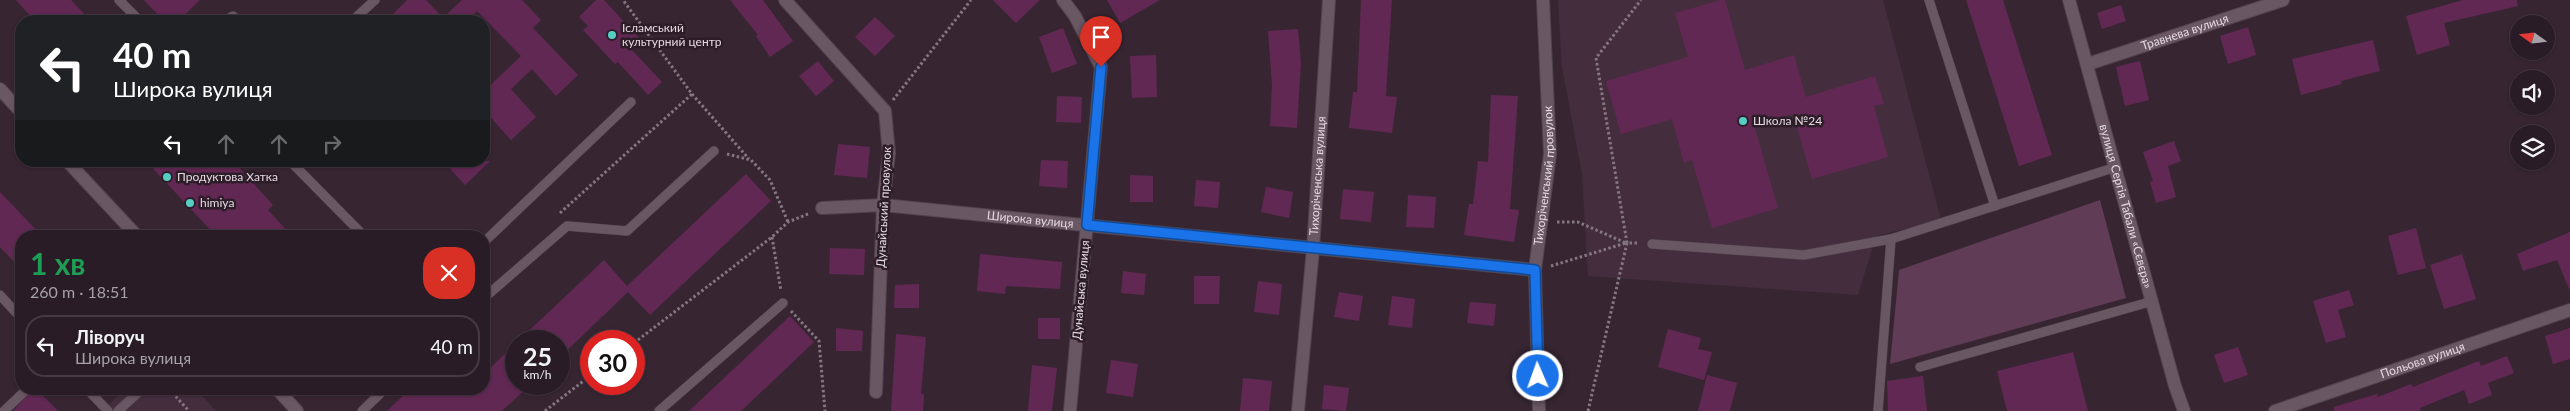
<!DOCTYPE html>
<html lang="uk">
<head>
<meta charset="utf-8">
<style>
  :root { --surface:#291c26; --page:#352932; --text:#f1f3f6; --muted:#a5a1a7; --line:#453a43 }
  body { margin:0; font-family:Lato,sans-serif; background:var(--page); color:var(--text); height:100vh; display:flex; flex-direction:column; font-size:19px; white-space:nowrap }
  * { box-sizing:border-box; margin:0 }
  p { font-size:16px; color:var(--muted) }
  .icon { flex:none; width:28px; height:28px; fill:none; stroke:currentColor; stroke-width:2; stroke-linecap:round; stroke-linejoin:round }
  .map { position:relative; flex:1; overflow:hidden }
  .drawer { position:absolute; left:15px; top:230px; width:475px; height:165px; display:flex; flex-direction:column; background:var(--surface); border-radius:20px; box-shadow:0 1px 4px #0004,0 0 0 1px var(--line) }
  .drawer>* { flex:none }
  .guide { position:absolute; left:15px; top:15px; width:475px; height:152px; border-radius:20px; box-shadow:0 1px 4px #0004,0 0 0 1px var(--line); background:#202124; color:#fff; overflow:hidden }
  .needle { width:32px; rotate:285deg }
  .fabs { position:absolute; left:2510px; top:15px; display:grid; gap:10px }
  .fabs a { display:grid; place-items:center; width:45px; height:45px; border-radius:50%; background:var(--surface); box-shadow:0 1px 4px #0004,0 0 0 1px var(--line); font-size:25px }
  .speed { position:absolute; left:505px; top:330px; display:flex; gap:10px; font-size:25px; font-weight:700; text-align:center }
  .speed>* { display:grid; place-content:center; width:65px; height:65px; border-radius:50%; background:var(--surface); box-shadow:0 1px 4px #0004,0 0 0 1px var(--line); line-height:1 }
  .speed small { font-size:12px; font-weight:400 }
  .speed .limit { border:8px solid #d22; background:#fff; color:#111 }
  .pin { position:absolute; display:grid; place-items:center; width:42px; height:42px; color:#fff; margin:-51px -21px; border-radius:50% 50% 50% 0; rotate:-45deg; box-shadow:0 0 5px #0007 }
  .pin .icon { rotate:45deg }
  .me { position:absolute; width:55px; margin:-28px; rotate:358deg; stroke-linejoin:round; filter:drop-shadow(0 0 4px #0008) }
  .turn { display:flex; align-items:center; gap:18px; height:105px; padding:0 15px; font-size:22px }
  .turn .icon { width:65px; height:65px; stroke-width:2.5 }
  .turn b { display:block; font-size:35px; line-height:42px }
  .lanes { display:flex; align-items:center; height:48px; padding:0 15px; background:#0003; justify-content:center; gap:25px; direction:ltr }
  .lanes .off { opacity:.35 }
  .round { display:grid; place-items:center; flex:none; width:52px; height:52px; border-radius:20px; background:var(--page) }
  .headline { display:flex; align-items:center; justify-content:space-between; height:85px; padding:0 15px }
  h1 { font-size:30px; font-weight:700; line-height:38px; color:#1e9e55 }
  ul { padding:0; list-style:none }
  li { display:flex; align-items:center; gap:15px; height:62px; margin:0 10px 8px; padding:0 5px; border:2px solid var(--line); border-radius:20px }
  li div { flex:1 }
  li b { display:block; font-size:19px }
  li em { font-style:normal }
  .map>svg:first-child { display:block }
  .built { fill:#442e3e }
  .green { fill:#603c56 }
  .building { fill:#622854 }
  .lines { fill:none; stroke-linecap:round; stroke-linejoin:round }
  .lane-casing { stroke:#51444e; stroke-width:10 }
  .street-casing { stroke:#51444e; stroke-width:14 }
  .secondary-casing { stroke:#51444e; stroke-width:14 }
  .path { stroke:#857781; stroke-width:3; stroke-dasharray:2.5 2.5; stroke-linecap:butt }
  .lane { stroke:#6a5764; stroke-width:9 }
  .street { stroke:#6a5764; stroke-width:12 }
  .secondary { stroke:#6a5764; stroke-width:12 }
  .route-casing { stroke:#114b97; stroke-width:12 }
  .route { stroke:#1a73e8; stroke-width:9 }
  .poi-dot { fill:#56cec3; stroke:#2d1d28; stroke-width:2 }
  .labels { text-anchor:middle; stroke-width:5; stroke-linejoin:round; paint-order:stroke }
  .poi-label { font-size:12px; fill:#e4d9e1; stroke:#2d1d28; text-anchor:start }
  .street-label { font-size:12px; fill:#e4d9e1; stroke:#2d1d28 }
</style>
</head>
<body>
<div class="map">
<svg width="2570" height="411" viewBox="0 0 2570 411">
  <rect width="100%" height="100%" fill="#372632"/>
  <g class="built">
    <polygon points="1558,0 1883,0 1941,220 1876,236 1858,295 1588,276 1582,174 1562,67"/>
    <polygon points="125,389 196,389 216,411 102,411"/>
  </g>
  <polygon class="green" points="2100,200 2126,298 1890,364 1899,270"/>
  <g class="building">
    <polygon points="16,0 71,0 91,21 35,21"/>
    <polygon points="144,0 200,0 178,21 164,21"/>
    <polygon points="407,0 426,0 443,18 462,0 522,0 541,20 533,28 578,75 556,96 532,69 511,89 536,117 511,140 484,110 484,91 521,56 477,11 466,21 400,21 393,14"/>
    <polygon points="596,0 604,0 641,40 631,49 662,82 648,95 618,62 615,64 583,30 588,26 579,17"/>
    <polygon points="730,0 763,0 793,41 770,57 756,36 758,35"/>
    <polygon points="993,0 1040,0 1016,23"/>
    <polygon points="1107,0 1160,0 1120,23"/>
    <polygon points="1361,0 1392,0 1386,96 1397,97 1392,133 1349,128 1353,92 1357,92"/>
    <polygon points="1721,0 1725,0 1745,70 1794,55 1806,97 1875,76 1884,104 1874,106 1888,157 1812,179 1793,114 1754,125 1778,208 1712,228 1692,160 1684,163 1672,119 1621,134 1606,81 1688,57 1675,13"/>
    <polygon points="1966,0 2003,0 2052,155 2019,166"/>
    <polygon points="2463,0 2517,0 2518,6 2444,23 2450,45 2417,55 2406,16"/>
    <polygon points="2121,5 2126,21 2102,29 2097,13"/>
    <polygon points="875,17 895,36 875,56 855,37"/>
    <polygon points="2248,27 2256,55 2228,64 2220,36"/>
    <polygon points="1063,28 1077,64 1052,73 1039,37"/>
    <polygon points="1298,29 1301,64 1297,128 1270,126 1272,85 1268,31"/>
    <polygon points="2373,40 2380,71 2341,81 2342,84 2301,95 2292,59"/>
    <polygon points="1156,55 1157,97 1132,98 1130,56"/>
    <polygon points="818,61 834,81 816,96 799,76"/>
    <polygon points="2140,61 2149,100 2125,106 2116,67"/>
    <polygon points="1491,95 1518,96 1510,209 1519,210 1514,242 1464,235 1469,204 1473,204 1478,161 1488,162"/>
    <polygon points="1057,96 1082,97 1081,123 1056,122"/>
    <polygon points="2174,141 2181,161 2168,166 2176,197 2156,203 2150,182 2153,181 2143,152"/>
    <polygon points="838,144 870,147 867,178 834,175"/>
    <polygon points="1041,160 1068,161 1067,188 1039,186"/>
    <polygon points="146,161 233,161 273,205 268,210 292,236 216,236"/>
    <polygon points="443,161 490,161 465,185"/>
    <polygon points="746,174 771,201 650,315 628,292 559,358 559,341 518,341 604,260 627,286"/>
    <polygon points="1130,175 1153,176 1153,202 1130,202"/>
    <polygon points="1196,180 1220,182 1218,208 1194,206"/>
    <polygon points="1266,187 1293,192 1289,218 1261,212"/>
    <polygon points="1343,189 1374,192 1371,222 1340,219"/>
    <polygon points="0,192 42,236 21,236 21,269 0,247"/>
    <polygon points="1408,195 1436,197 1434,228 1406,227"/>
    <polygon points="2416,228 2426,268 2398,275 2388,236"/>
    <polygon points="2570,232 2570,291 2557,260 2523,271 2517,254"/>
    <polygon points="830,248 865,249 864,275 829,274"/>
    <polygon points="980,254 1062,262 1060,289 1006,286 1005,294 977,291"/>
    <polygon points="2462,254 2476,299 2444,309 2430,265"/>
    <polygon points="1123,271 1146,274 1144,295 1121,293"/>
    <polygon points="1194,276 1220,276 1219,304 1194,304"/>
    <polygon points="1258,281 1282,284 1279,315 1254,312"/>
    <polygon points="919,284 919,308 894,308 895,285"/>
    <polygon points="2349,290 2354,305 2338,310 2346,337 2326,343 2313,301"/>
    <polygon points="1339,292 1363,296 1359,321 1334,317"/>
    <polygon points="1392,296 1415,299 1412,328 1388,325"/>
    <polygon points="1470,302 1496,304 1494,326 1467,323"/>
    <polygon points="790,316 814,342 741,411 689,411"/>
    <rect x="1038" y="318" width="22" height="21"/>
    <polygon points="836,328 863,331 862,351 836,351"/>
    <polygon points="2570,328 2570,359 2553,364 2545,336"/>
    <polygon points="1668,329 1701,338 1698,349 1712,352 1704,380 1658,367"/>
    <polygon points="896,334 926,337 921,394 924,394 923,411 891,411"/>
    <polygon points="516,343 516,384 531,384 502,411 387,411 410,389 484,389 484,374"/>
    <polygon points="2238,347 2248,375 2224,383 2214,355"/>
    <polygon points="2073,352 2088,411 2007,411 1997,371"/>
    <polygon points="2507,356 2514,373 2488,383 2492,395 2469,404 2464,390 2420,408 2421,411 2334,411 2334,407 2377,394 2378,397 2411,384 2413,387 2479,361 2481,366"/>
    <polygon points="1111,360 1138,364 1133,397 1106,393"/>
    <polygon points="1032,365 1057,368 1052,411 1028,411"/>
    <polygon points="1707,375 1737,383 1730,411 1698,411"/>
    <polygon points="1923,376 1927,411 1888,411 1887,381"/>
    <polygon points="1243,378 1272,381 1269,411 1240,411"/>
    <polygon points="1324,385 1349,388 1346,411 1322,409"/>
    <polygon points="33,389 36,389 58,411 13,411"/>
  </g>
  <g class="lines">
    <defs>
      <g id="lane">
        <polyline points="119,0 140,21"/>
        <polyline points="1929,0 1995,206"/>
        <polyline points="224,21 233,16 238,21"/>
        <polyline points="352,21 375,0"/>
        <polyline points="290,161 364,236"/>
        <polyline points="484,242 631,102"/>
        <polyline points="1652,244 1804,255 1891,239 2116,167"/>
        <polyline points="0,295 21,318"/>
        <polyline points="484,298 567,226 627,231 714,151"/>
        <polyline points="1920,367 2153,301"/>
        <polyline points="87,389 108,411"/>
        <polyline points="4,411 27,389"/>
        <polyline points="118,411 142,389"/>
        <polyline points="362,411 385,389"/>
        <polyline points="659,411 783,303"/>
        <polyline points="1878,411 1891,239"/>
      </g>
      <g id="street">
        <polyline points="785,0 885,111 889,153 883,205 876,392"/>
        <polyline points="1063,0 1075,16 1101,67 1070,411"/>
        <path id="s1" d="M2088,64l195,-64"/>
        <path id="s2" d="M822,208l61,-3 652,65"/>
        <path id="s3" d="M1298,411l15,-162 16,-249"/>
        <path id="s4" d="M1539,411l-4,-141 15,-116 -7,-154"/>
        <path id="s5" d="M2275,411l295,-101"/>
      </g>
      <g id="secondary">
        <path id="s6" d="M2069,0l106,386 9,25"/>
        <polyline points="0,89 21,112"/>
        <polyline points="67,161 137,236"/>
        <polyline points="277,389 297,411"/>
      </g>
    </defs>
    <use href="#lane" class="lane-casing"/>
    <use href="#street" class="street-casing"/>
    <use href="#secondary" class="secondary-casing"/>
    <g class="path">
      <polyline points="692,94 749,159"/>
      <polyline points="893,100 971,0"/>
      <polyline points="727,154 751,160 770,180 788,222"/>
      <polyline points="560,213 692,94 623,0"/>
      <polyline points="1557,222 1578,222 1626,243"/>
      <polyline points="772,237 781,291"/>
      <polyline points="1627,243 1596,58 1641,0"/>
      <polyline points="1551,266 1626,243"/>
      <polyline points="791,311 819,341 825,411"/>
      <polyline points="634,343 772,237 788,222 808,214"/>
      <polyline points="169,389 189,411"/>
      <polyline points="545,411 591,375"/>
      <polyline points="1588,411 1627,243 1639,243"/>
    </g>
    <use href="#lane" class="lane"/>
    <use href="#street" class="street"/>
    <use href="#secondary" class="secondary"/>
  </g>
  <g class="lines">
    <defs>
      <polyline id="route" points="1101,67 1087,225 1535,270 1538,376"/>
    </defs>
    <use href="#route" class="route-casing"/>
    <use href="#route" class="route"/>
  </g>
  <g class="poi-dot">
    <circle cx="612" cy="35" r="5"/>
    <circle cx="1743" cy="121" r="5"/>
    <circle cx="167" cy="177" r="5"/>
    <circle cx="190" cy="203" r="5"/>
  </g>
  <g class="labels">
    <g class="poi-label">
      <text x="622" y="32">Ісламський<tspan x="622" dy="14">культурний центр</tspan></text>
      <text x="1753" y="125">Школа №24</text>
      <text x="177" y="181">Продуктова Хатка</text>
      <text x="200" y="207">himiya</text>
    </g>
    <g class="street-label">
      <text dy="4" stroke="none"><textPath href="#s1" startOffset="102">Травнева вулиця</textPath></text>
      <text dy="4" stroke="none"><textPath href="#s3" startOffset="236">Тихоріченська вулиця</textPath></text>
      <text dy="4" stroke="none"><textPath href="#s4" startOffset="236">Тихоріченський провулок</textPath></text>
      <text dy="4" stroke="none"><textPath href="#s6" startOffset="214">вулиця Сергія Табали «Сєвєра»</textPath></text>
      <text transform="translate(884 207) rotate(-87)" y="4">Дунайський провулок</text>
      <text dy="4" stroke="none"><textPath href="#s2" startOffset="209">Широка вулиця</textPath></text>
      <text transform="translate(1081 290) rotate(-85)" y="4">Дунайська вулиця</text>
      <text dy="4" stroke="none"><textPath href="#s5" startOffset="156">Польова вулиця</textPath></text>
    </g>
  </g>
</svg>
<div class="fabs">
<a><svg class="needle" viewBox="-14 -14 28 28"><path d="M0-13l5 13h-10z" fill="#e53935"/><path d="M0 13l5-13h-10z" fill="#a5a1a7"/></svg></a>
<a><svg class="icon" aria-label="sound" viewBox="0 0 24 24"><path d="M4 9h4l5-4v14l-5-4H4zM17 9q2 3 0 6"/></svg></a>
<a><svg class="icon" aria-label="layers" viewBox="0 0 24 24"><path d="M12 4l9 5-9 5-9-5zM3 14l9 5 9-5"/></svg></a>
</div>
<div class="speed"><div>25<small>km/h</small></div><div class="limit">30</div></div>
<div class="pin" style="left:1101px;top:67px;background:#d93025"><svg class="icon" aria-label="arrive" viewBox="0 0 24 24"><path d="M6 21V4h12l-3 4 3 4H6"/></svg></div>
<svg class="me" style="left:1538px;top:376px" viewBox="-20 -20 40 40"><circle r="17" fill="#1a73e8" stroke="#fff" stroke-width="3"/><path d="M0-11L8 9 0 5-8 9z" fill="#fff"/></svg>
<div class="guide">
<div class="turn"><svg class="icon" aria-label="left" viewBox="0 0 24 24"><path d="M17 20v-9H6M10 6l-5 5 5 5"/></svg><div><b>40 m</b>Широка вулиця</div></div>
<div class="lanes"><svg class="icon" aria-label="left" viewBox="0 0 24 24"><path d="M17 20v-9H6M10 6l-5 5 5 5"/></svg><svg class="icon off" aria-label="ahead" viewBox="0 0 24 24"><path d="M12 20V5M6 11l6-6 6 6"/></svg><svg class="icon off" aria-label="ahead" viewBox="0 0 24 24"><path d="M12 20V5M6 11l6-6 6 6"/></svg><svg class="icon off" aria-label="right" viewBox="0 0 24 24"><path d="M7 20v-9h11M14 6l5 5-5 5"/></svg></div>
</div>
<section class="drawer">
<div class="headline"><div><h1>1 хв</h1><p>260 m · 18:51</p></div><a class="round" style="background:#d93025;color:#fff"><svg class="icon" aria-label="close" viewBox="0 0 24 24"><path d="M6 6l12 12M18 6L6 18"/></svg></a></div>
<ul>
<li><svg class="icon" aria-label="left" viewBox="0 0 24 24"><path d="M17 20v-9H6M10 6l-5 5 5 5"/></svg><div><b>Ліворуч</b><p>Широка вулиця</p></div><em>40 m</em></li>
</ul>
</section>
</div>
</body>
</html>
